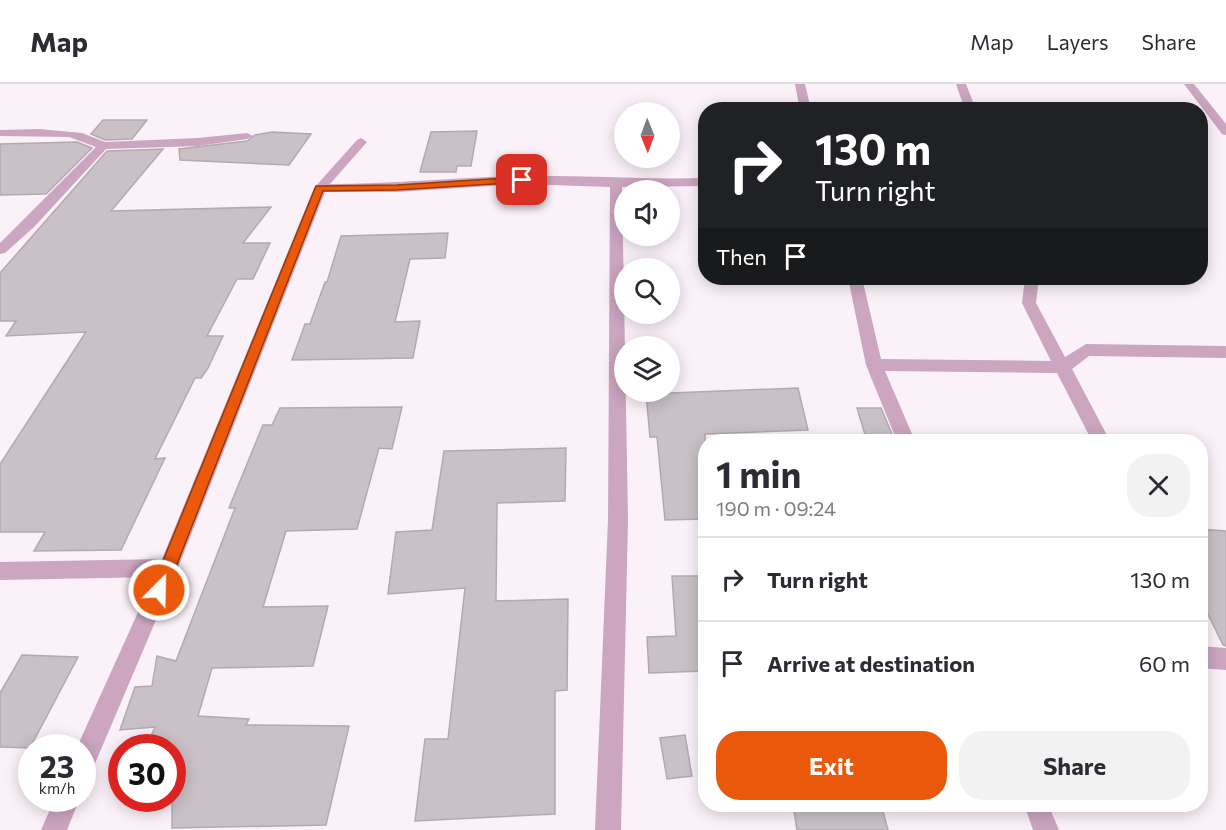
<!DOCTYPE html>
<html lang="en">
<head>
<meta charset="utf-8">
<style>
  :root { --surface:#fff; --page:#f2f2f3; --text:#2b2b33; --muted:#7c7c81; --line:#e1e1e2; --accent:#ea580c }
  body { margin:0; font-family:Commissioner,sans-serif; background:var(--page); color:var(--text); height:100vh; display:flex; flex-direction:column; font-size:22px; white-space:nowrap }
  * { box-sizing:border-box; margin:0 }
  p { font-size:20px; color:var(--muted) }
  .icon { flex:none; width:33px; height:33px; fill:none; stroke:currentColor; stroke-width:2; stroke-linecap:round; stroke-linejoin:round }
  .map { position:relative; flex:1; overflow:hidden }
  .sheet { position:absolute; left:698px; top:350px; width:510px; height:378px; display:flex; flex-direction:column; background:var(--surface); border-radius:24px; box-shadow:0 3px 15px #0003 }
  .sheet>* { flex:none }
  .guide { position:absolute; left:698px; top:18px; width:510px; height:183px; border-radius:24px; box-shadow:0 3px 15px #0003; background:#202124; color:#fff; overflow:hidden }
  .needle { width:39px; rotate:179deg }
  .buttons { position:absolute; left:614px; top:18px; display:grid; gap:12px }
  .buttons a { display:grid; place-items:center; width:66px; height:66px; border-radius:50%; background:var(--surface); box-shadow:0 3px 15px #0003; font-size:30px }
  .speed { position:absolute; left:18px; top:650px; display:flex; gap:12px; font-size:30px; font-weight:700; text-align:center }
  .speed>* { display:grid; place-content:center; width:78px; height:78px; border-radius:50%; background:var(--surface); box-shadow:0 3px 15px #0003; line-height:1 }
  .speed small { font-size:15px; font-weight:400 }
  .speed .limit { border:9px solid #d22; background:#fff; color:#111 }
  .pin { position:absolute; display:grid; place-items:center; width:51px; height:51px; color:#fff; margin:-26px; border-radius:12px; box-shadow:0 3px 9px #0006 }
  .me { position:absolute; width:66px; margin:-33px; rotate:23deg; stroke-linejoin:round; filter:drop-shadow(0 0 4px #0008) }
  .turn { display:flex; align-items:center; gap:21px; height:126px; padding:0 18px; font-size:27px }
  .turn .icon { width:78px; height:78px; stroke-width:2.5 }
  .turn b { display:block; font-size:42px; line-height:51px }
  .then { display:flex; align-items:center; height:57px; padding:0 18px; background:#0003; gap:12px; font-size:22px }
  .round { display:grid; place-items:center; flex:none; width:63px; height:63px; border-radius:24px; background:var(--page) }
  .summary { display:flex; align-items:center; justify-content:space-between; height:102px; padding:0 18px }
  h1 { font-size:36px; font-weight:700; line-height:45px }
  .button { display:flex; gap:12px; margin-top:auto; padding:12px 18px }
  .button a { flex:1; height:69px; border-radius:24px; background:var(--accent); color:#fff; font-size:24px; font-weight:700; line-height:69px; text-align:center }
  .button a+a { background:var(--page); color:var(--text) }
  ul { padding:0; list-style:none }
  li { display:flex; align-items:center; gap:18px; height:84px; padding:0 18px; border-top:2px solid var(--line) }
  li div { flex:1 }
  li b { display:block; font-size:22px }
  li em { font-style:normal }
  header { display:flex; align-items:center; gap:36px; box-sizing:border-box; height:84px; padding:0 30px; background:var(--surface); border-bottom:2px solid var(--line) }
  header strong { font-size:28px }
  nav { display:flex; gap:33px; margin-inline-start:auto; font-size:21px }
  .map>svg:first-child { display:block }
  .building { fill:#c9c1c6; stroke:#b3aab0; stroke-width:1.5 }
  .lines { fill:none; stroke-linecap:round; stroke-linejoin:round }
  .street { fill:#cca5c0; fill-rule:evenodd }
  .route { fill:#ea580c; stroke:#983908; stroke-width:1.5 }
</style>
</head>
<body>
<header>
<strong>Map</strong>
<nav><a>Map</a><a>Layers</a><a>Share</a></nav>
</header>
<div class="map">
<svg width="1226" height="746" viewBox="0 0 1226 746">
  <rect width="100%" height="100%" fill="#fbf1f8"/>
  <g class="building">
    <polygon points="103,36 147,36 132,55 105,56 91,50"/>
    <polygon points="477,47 471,82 457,82 456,88 420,88 431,48"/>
    <polygon points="272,48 311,50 289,81 180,76 179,65 247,57 255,51"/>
    <polygon points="77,58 92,64 46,110 0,111 0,60"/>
    <polygon points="163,65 111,127 271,123 243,159 270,159 253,195 237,195 207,252 223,252 208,284 201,294 195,294 155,375 165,374 121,466 34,467 45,448 0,448 0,380 86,248 6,252 16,237 0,237 0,189 107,67"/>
    <polygon points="448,149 445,174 410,175 395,238 420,237 413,274 292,276 305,240 310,240 325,198 327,198 341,152"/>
    <polygon points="798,304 808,346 705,350 705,435 665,436 657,353 650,353 646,310"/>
    <polygon points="402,323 392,365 379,364 357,445 286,447 263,523 328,522 313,582 212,584 198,632 249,635 246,641 349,642 326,741 172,744 172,663 146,663 155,643 120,646 135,603 152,602 157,572 176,577 235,424 229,424 263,341 272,341 280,324"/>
    <polygon points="857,324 881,324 895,357 867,357"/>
    <polygon points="566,364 565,417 497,419 496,517 568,515 567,606 555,607 555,730 415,737 425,655 448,655 465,504 388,510 396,448 432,446 444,367"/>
    <polygon points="1200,445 1226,447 1226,562 1223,561 1200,514"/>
    <polygon points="672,492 705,492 705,587 649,589 647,553 676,552"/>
    <polygon points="22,571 78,573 30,664 0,663 0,609"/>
    <polygon points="685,651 692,692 667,695 660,654"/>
    <polygon points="793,720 881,720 888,746 797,746"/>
  </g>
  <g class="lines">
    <g class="street">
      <polygon points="795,0 805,0 811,26 800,26"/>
      <polygon points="956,0 966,0 976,26 965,26"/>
      <polygon points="1184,0 1194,0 1226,40 1226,51 1222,50"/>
      <polygon points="39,45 82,49 105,58 198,54 247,49 253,52 247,55 198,62 106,65 34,143 5,169 0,170 0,159 96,63 69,53 0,52 0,46"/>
      <path d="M361,54l6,4 -37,42c64,0 128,-7 192,-8 61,-1 122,4 183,2v8l-83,1 6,333 -7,310h-26l13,-310 2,-333 -88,-3 -125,8h-72l-147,376 -87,205 -9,3v-29h-5l77,-170 -154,3v-18l162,-3 152,-371 43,-48z"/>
      <polygon points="848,194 862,194 881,275 1051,277 1022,219 1025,194 1039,194 1036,219 1065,273 1086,260 1226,262 1226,274 1089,272 1072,285 1110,357 1092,357 1057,289 885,287 915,357 897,357 866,281"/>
      <polygon points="1200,562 1226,564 1226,586 1200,584"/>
      <polygon points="55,714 80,714 67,746 41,746"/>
      <polygon points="1024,720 1048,720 1059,746 1033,746"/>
    </g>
  </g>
  <polygon class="route" points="522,93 527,96 525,98 397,106 323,107 167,506 164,511 159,513 153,511 151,506 316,102 397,101"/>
</svg>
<div class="buttons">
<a><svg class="needle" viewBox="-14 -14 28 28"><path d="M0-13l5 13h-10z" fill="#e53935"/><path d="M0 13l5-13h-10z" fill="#7c7c81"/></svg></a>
<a><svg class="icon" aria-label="sound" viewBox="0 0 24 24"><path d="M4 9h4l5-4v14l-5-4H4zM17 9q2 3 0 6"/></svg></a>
<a><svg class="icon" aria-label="search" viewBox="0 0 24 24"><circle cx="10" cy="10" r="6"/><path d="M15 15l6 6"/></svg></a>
<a><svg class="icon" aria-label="layers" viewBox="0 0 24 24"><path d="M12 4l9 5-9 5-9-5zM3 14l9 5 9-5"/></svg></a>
</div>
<div class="speed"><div>23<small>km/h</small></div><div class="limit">30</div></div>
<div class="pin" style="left:522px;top:96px;background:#d93025"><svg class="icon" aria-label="arrive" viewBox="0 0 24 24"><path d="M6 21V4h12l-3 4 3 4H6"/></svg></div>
<svg class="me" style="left:159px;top:506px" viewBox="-20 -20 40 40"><circle r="17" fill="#ea580c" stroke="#fff" stroke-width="3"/><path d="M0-11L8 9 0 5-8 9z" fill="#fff"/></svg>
<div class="guide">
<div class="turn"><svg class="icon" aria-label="right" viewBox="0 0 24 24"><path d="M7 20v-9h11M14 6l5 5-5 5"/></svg><div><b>130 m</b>Turn right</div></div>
<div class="then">Then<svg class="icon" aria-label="arrive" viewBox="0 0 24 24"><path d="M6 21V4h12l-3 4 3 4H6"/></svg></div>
</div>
<section class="sheet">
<div class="summary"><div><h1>1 min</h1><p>190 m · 09:24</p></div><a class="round"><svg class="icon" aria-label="close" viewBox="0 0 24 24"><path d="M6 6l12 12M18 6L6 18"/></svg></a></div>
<ul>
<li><svg class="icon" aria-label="right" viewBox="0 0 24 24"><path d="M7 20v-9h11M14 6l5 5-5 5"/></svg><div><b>Turn right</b></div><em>130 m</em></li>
<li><svg class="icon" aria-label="arrive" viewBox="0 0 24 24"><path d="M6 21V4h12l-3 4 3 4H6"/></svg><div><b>Arrive at destination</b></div><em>60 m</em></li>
</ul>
<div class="button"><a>Exit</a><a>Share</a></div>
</section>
</div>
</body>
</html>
